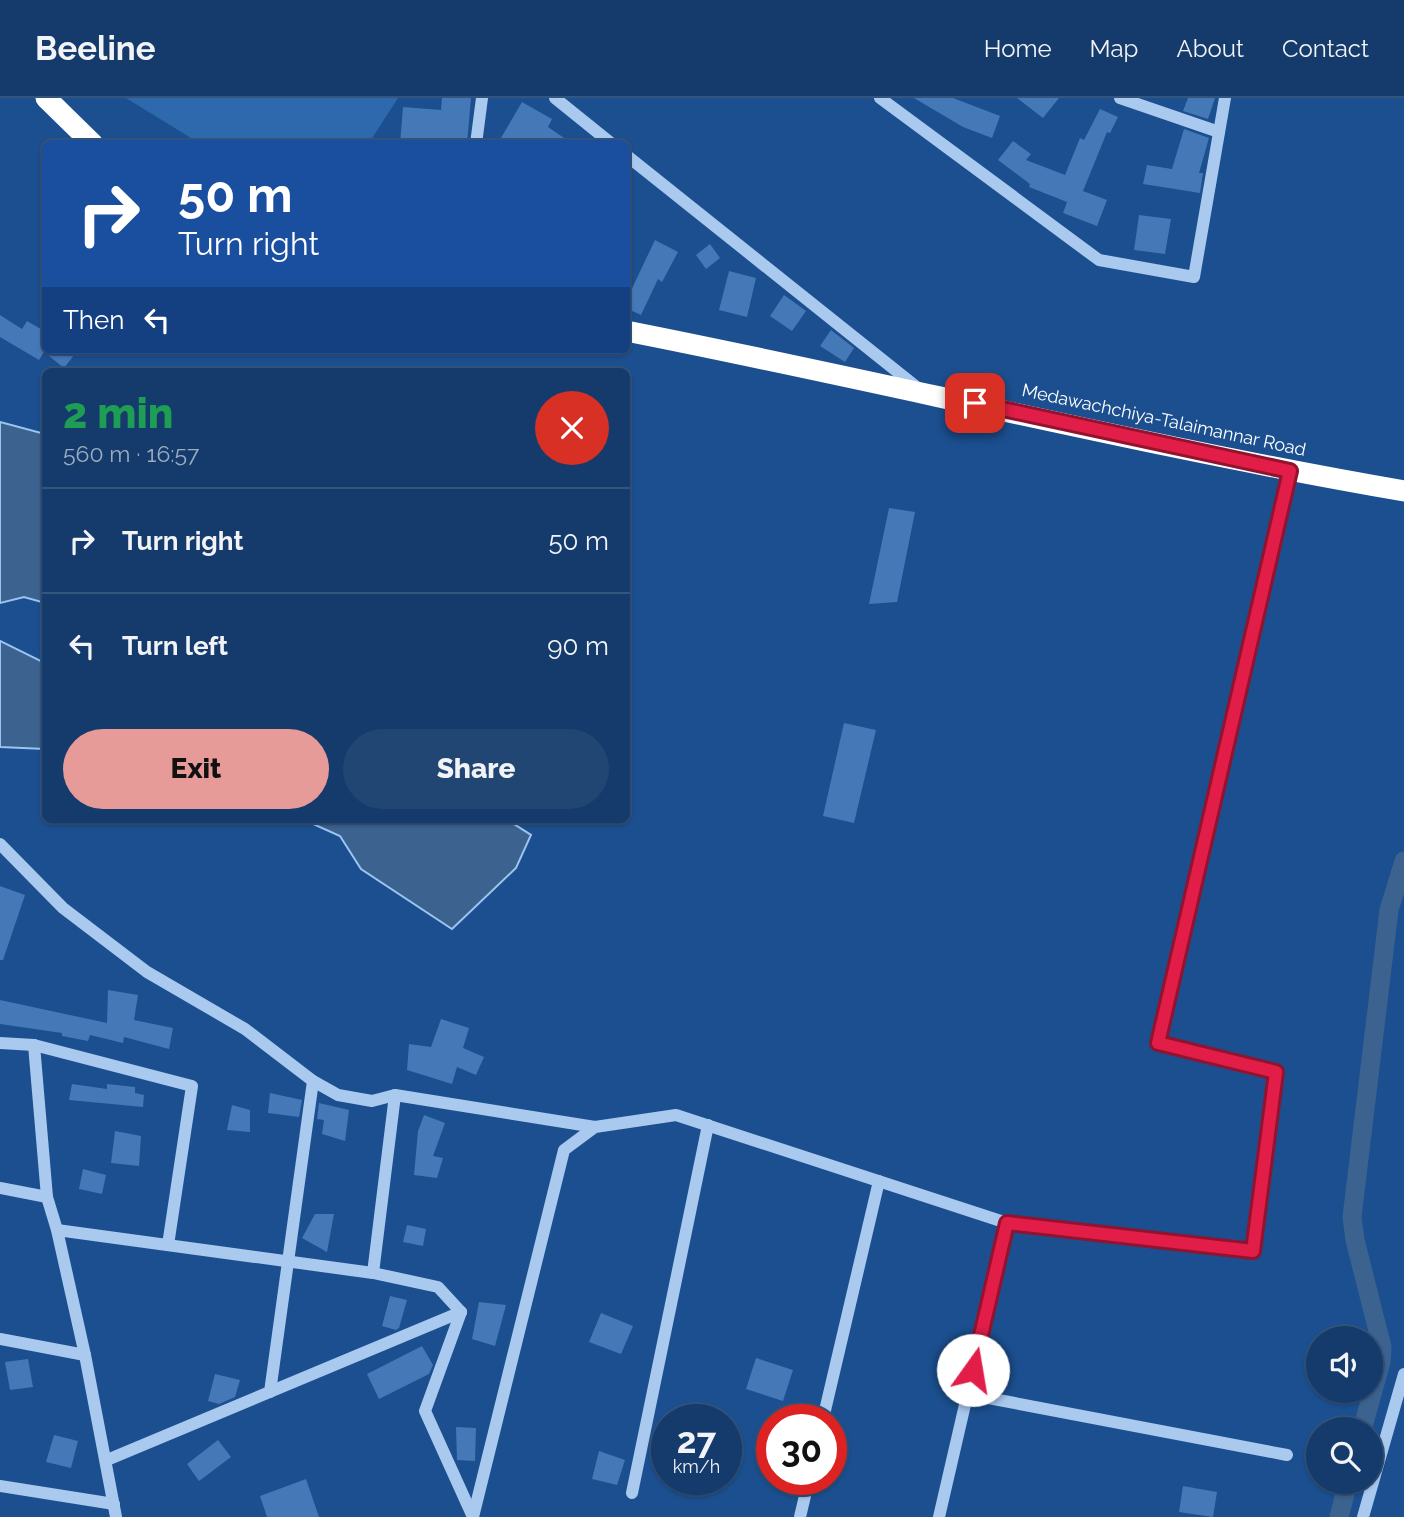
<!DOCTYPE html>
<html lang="en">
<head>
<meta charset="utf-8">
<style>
  :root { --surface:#143b6b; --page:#214673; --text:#f1f3f6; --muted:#9dadc1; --line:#33557e; --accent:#e69b98 }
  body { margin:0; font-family:Raleway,sans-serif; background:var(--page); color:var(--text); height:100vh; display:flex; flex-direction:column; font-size:26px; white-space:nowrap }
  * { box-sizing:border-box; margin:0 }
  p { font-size:23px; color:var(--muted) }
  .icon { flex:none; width:38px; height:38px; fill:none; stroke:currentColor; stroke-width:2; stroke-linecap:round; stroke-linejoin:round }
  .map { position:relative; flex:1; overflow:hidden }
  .drawer { position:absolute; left:42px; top:270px; width:588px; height:455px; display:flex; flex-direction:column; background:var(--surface); border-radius:10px; box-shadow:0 2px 5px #0004,0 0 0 2px var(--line) }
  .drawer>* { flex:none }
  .top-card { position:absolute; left:42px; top:42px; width:588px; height:214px; border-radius:10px; box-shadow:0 2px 5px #0004,0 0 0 2px var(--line); background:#1a4fa0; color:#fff; overflow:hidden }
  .tools { position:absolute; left:1306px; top:1228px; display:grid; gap:14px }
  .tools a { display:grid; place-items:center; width:77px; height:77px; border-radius:50%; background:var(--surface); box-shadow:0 2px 5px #0004,0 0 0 2px var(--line); font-size:35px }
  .speed { position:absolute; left:651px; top:1306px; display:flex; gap:14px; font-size:35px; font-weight:700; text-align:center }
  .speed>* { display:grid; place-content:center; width:91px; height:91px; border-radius:50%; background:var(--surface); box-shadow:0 2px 5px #0004,0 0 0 2px var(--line); line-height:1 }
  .speed small { font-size:18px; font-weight:400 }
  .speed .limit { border:10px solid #d22; background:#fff; color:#111 }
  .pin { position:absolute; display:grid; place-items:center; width:60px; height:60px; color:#fff; margin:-30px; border-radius:14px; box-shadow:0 4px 10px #0006 }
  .me { position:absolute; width:77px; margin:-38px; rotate:13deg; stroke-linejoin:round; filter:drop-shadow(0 0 5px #0008) }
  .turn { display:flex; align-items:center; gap:24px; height:147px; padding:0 21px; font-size:32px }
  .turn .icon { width:91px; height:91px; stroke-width:2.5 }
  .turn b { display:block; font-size:49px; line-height:60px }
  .then { display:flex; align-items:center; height:66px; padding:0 21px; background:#0003; gap:14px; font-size:26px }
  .round { display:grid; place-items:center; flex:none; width:74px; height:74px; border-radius:37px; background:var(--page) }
  .summary { display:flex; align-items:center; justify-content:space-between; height:119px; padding:0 21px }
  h1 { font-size:42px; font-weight:800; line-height:52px; color:#1e9e55 }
  .primary-button { display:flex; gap:14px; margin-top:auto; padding:14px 21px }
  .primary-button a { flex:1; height:80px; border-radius:42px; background:var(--accent); color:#111; font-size:28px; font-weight:800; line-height:80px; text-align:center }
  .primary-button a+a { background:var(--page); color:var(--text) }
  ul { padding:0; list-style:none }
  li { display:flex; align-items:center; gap:21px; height:105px; padding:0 21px; border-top:2px solid var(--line) }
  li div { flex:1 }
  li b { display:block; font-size:26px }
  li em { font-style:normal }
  header { display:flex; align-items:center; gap:42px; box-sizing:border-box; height:98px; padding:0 35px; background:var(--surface); border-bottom:2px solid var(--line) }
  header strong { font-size:33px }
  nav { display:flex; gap:38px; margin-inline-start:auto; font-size:24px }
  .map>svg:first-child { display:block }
  .green { fill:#2e69ad }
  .water { fill:#3c6290; stroke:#9cc4f0; stroke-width:2 }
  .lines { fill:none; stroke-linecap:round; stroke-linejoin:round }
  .canal { stroke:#3c6290; stroke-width:19 }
  .building { fill:#4478b7 }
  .minor { stroke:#a9c9ee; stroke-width:12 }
  .highway { stroke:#fff; stroke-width:21 }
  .route-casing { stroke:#92132f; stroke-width:18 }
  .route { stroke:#e11d48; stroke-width:12 }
  .labels { text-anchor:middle; stroke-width:6; stroke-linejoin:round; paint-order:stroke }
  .street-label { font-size:18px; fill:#fff; stroke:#1b4f8f }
</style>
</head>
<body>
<header>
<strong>Beeline</strong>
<nav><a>Home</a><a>Map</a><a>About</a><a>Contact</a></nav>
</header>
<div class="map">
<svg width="1404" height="1419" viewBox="0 0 1404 1419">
  <rect width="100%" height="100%" fill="#1b4f8f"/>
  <polygon class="green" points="126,0 398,0 369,45 199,45"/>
  <g class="water">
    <polygon points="0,324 45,336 45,505 24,499 0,505"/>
    <polygon points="0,543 45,565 45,651 0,649"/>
    <polygon points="302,721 506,721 531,737 516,770 452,831 361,771 340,738"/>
  </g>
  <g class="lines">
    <g class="canal">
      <polyline points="1362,1332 1381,1264 1382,1249 1355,1142 1352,1119 1389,812 1404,763"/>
      <polyline points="1339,1419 1348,1384"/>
    </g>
  </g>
  <g class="building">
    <polygon points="442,0 471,0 467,46 400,46 403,9 441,12"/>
    <polygon points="914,0 953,0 1000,18 992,40 963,29"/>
    <polygon points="1017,0 1059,0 1043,20"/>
    <polygon points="1188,0 1215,0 1208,21 1183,13"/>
    <polygon points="522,4 552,21 548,29 573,46 511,46 501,40"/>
    <polygon points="1100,11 1118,19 1110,35 1107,34 1083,93 1107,102 1097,128 1063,115 1067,104 1029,89 1030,86 998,62 1013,43 1031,56 1026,62 1065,77 1080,40 1084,42"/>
    <polygon points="1184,31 1209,40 1199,75 1203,75 1200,95 1143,86 1147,67 1172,71"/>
    <polygon points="1139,117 1171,121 1165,156 1134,152"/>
    <polygon points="655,142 678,154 662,184 658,181 641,217 626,210 626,203"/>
    <polygon points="710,146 720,160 706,171 696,157"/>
    <polygon points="729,173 756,180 747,219 719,212"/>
    <polygon points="784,197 806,213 792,233 770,218"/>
    <polygon points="0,217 22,231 27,223 46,234 45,252 78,252 64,270 44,254 39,262 0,239"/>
    <polygon points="831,232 854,250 845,264 820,248"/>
    <polygon points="889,410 915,414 897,504 869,506"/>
    <polygon points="844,625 876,632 854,725 823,718"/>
    <polygon points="0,788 25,797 3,862 0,862"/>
    <polygon points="108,892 138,897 134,922 173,930 169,951 124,939 123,945 90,937 88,943 62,938 62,935 0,926 0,902 107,925"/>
    <polygon points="441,921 469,930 463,950 484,959 476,977 457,969 452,986 407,972 409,946 431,949"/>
    <polygon points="72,986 107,991 107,986 135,989 135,995 144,997 143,1009 69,1002"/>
    <polygon points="270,995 302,1002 299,1019 268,1015"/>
    <polygon points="319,1005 349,1012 345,1043 322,1036 324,1022 317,1021"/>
    <polygon points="232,1007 250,1012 250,1034 227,1032"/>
    <polygon points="424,1017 445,1025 433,1058 443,1060 437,1080 414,1077 418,1033"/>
    <polygon points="115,1033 141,1038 139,1068 111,1065"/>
    <polygon points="83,1071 106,1077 102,1096 79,1091"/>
    <polygon points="315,1116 334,1116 327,1154 302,1140"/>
    <polygon points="407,1127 426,1131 423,1148 403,1144"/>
    <polygon points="390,1198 407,1202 399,1230 396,1232 382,1228"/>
    <polygon points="479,1204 506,1207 495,1248 472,1241"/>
    <polygon points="601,1215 633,1228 621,1256 589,1244"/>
    <polygon points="422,1248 433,1267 429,1276 379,1301 367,1276"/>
    <polygon points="756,1260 793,1272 783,1303 746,1291"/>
    <polygon points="28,1261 33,1289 10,1292 5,1264"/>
    <polygon points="215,1276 240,1282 235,1299 219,1306 208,1303"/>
    <polygon points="456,1329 476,1330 475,1363 457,1362"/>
    <polygon points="54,1337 78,1343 71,1370 46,1364"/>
    <polygon points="218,1342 231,1359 199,1383 187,1366"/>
    <polygon points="599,1353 625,1362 617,1387 592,1381"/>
    <polygon points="306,1381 319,1419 267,1419 260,1398"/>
    <polygon points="1183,1388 1217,1394 1213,1419 1179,1414"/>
  </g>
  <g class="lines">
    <g class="minor">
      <polyline points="555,0 612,46"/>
      <polyline points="880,0 1099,162 1194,179 1225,0"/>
      <polyline points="1120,0 1219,34"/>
      <polyline points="476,46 482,0"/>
      <polyline points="626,57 919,291"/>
      <polyline points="0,746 63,810 147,874 245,931 313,983 338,997 372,1003 395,997 595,1029"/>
      <polyline points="0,945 34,947 192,988 168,1147"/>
      <polyline points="34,947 47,1099 57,1132 85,1257 116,1419"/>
      <polyline points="0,1090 47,1099"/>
      <polyline points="1007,1125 1253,1153 1276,974 1158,945 1290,373"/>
      <polyline points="57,1132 373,1175 438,1189 461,1214"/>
      <polyline points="373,1175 395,997"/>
      <polyline points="461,1214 425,1313 473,1419"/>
      <polyline points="0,1241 85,1257"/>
      <polyline points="270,1294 313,983"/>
      <polyline points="967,1296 1287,1357"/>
      <polyline points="823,1321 879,1083"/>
      <polyline points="107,1362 461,1214"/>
      <polyline points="0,1388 114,1406"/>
      <polyline points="632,1395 708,1027"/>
      <polyline points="473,1419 564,1052 595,1029 676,1017 1007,1125 939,1419"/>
      <polyline points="800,1419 809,1381"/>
      <polyline points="1363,1419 1404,1276"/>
    </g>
    <g class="highway">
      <polyline points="46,0 93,46"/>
      <path d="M626,233c260,51 517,115 778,160"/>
    </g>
  </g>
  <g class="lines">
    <defs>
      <polyline id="route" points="973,1272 1007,1125 1253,1153 1276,974 1158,945 1290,373 975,305"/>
    </defs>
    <use href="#route" class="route-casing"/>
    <use href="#route" class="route"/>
  </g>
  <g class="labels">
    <g class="street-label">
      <text transform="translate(1164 322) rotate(12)" y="6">Medawachchiya-Talaimannar Road</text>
    </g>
  </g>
</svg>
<div class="tools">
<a><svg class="icon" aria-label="sound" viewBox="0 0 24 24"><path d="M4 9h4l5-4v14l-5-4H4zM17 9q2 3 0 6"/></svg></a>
<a><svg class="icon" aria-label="search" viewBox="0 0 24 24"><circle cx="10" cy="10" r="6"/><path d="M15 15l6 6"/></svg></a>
</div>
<div class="speed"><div>27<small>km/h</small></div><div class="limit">30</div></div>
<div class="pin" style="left:975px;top:305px;background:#d93025"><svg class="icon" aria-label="arrive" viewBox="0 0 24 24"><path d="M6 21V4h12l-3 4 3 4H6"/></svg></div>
<svg class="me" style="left:973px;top:1272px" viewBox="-20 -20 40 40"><circle r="19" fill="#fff"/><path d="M0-13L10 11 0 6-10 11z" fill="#e11d48"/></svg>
<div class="top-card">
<div class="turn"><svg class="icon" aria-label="right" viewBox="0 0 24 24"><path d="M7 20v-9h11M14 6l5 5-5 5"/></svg><div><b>50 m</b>Turn right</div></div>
<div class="then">Then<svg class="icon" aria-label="left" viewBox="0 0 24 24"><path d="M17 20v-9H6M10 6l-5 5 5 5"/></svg></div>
</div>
<section class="drawer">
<div class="summary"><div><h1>2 min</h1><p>560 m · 16:57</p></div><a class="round" style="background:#d93025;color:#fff"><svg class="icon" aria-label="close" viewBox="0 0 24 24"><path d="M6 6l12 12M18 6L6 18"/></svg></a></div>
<ul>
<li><svg class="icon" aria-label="right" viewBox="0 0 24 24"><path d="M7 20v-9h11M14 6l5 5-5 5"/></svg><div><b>Turn right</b></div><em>50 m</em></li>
<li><svg class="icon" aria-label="left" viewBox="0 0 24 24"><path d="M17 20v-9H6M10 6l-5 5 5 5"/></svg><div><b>Turn left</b></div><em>90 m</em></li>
</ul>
<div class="primary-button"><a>Exit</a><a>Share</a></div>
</section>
</div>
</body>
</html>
